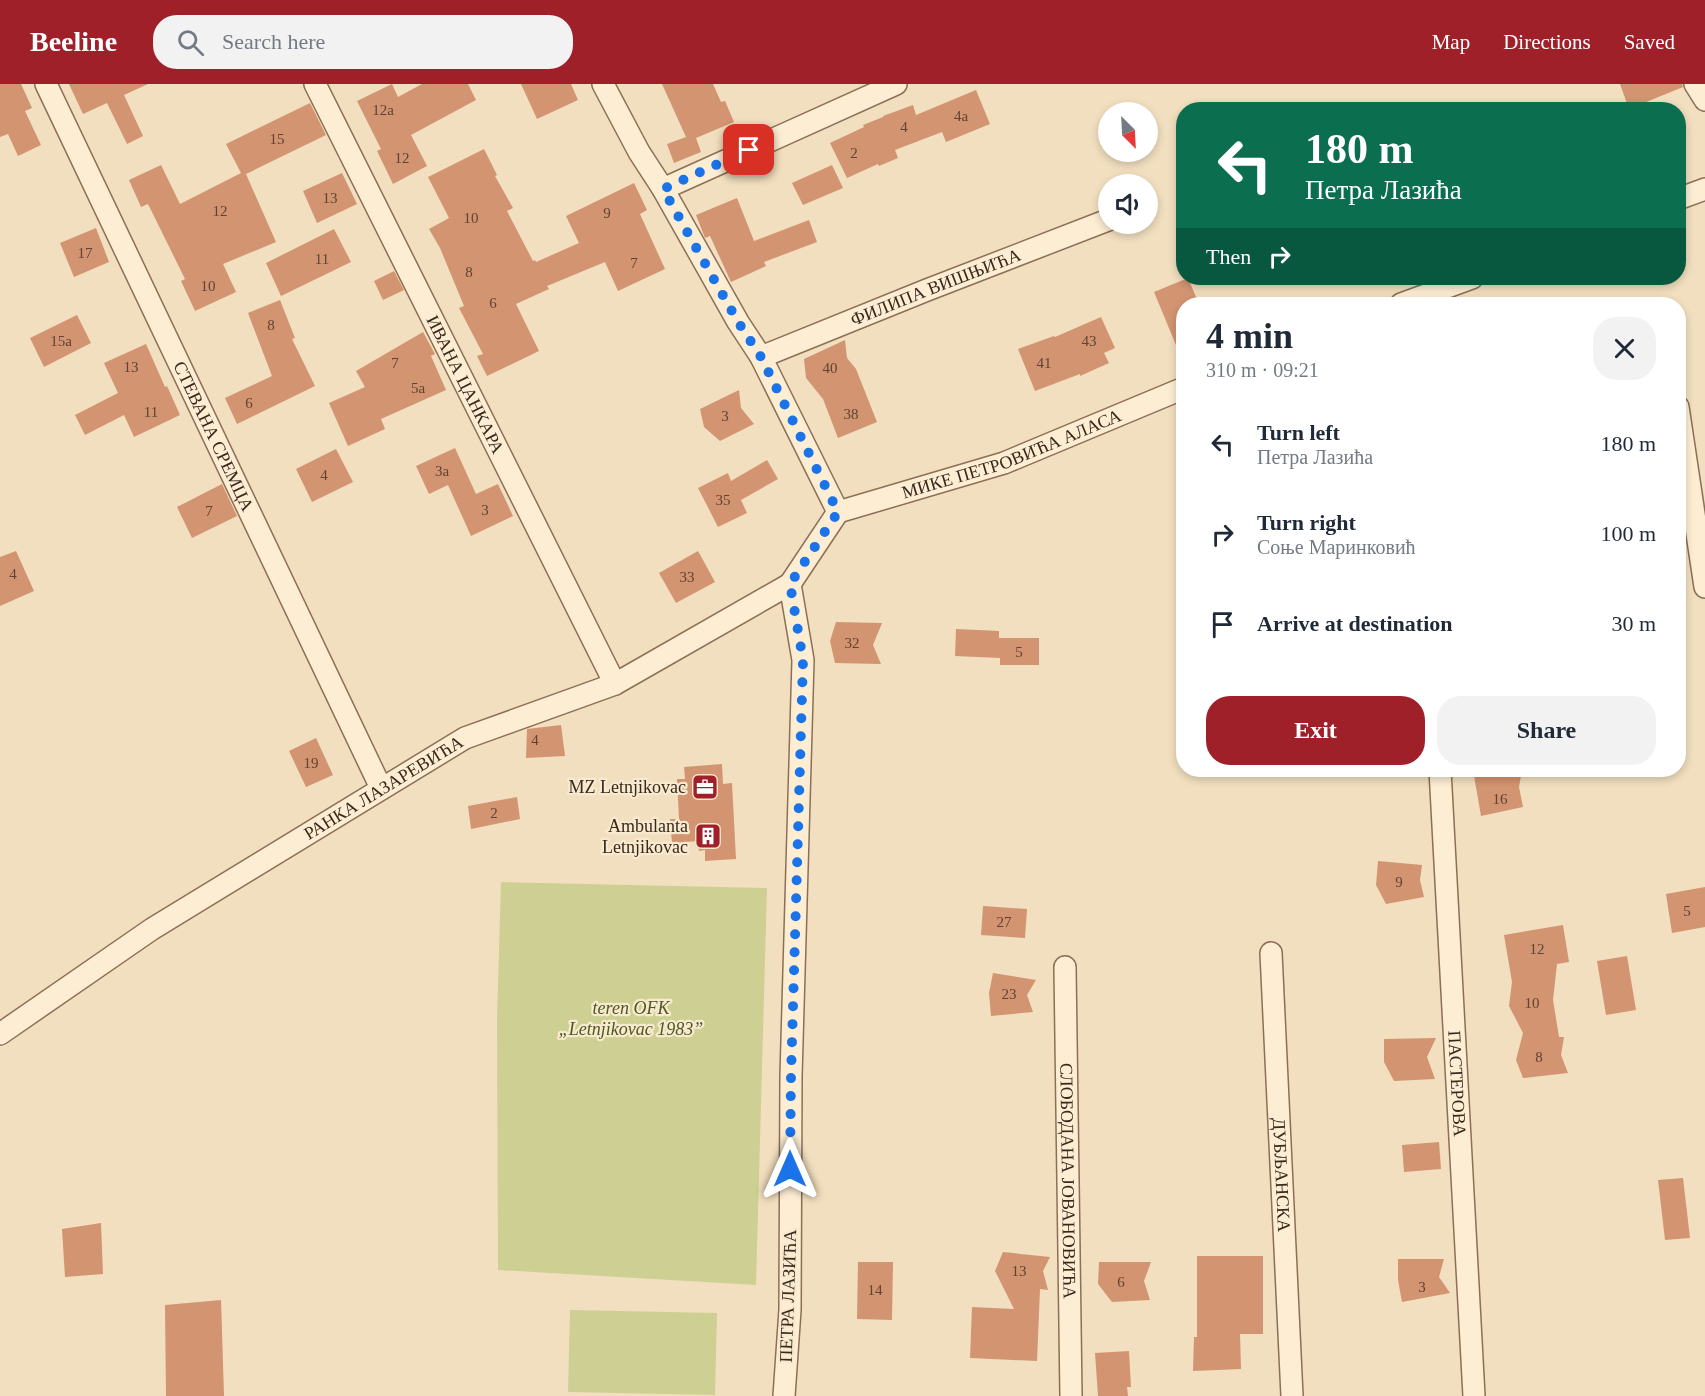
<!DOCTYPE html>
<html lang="en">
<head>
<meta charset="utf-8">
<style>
  :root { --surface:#fff; --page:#f2f2f3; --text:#1f2937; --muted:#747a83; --accent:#a0202a }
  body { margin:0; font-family:Georgia,serif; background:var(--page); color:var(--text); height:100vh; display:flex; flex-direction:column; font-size:22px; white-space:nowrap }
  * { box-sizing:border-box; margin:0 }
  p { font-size:20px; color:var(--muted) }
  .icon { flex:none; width:33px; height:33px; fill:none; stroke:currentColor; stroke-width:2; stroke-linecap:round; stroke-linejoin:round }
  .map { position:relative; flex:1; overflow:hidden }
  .sheet { position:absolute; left:1176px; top:213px; width:510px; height:480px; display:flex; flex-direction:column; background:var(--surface); border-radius:24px; box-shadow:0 3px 9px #0003 }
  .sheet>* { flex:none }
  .hud { position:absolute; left:1176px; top:18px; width:510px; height:183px; border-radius:24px; box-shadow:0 3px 9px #0003; background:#0b6e4f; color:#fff; overflow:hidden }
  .needle { width:39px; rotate:156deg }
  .tools { position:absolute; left:1098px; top:18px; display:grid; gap:12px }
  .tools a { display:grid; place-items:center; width:60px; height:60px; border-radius:50%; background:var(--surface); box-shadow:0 3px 9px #0003; font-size:30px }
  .pin { position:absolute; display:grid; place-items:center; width:51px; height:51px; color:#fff; margin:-26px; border-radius:12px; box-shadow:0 3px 9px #0006 }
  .me { position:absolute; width:66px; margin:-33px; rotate:0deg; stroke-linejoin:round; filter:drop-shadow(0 0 4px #0008) }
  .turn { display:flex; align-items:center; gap:21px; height:126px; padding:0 30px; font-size:27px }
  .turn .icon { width:78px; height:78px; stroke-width:2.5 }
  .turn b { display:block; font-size:42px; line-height:51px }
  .then { display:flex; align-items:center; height:57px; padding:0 30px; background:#0003; gap:12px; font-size:22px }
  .round { display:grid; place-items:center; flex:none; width:63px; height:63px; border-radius:24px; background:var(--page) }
  .summary { display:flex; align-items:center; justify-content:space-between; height:102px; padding:0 30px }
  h1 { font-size:36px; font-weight:600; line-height:45px }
  .cta { display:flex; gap:12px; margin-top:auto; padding:12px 30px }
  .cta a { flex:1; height:69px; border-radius:24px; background:var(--accent); color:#fff; font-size:24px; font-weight:600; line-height:69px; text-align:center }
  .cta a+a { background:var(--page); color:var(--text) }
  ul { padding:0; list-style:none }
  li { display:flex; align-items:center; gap:18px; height:90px; padding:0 30px }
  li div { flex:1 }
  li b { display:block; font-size:22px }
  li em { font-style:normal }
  header { display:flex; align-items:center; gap:36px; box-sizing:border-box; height:84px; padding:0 30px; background:var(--accent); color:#fff }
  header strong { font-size:28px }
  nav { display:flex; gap:33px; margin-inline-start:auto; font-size:21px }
  .search { width:420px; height:54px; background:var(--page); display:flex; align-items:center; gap:15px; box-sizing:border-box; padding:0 21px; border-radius:24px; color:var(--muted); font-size:22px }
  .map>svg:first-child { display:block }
  .green { fill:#cdd092 }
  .building { fill:#d39471 }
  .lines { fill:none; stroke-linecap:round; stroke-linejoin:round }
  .street-casing { stroke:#8c6f56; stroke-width:24 }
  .street { stroke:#fcedd3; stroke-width:21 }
  .route { stroke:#1a73e8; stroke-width:10; stroke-dasharray:0 18 }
  .labels { text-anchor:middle; stroke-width:4.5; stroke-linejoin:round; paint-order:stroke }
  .number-label { font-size:15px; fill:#604331 }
  .street-label { font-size:18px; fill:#3a281c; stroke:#f8eacf }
  .poi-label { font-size:18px; fill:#3a281c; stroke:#f8eacf; text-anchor:end }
  .park-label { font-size:18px; font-style:italic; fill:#4e5820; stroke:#f8eacf }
</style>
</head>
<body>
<header>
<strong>Beeline</strong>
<div class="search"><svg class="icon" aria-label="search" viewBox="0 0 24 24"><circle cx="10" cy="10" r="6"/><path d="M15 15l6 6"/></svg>Search here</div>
<nav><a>Map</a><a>Directions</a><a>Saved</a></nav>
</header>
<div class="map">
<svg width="1705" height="1312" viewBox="0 0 1705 1312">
  <rect width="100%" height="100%" fill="#f2dfbf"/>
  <g class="green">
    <polygon points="501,798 767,804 756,1201 498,1186 497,934"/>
    <polygon points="570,1226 717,1229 715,1311 568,1308"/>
  </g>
  <g class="building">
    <polygon points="0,0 21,0 32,24 25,27 41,61 18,72 8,50 0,53"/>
    <polygon points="69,0 148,0 124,11 143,52 127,60 107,19 83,30"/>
    <polygon points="392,0 398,13 422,0 468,0 476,16 411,51 427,82 393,100 377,67 381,65 357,17"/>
    <polygon points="521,0 571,0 578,16 537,35"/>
    <polygon points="662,0 713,0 721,18 725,17 734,38 696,54 701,68 674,79 667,60 686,53"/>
    <polygon points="1620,0 1682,0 1683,3 1629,25"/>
    <polygon points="976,6 990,40 946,58 942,48 895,66 898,74 879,82 878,80 847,94 830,59 864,43 863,41 883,33 883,32 913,21 916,31"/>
    <polygon points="310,19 326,51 246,90 276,158 223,180 236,208 195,227 181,197 185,195 148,120 141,123 129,96 161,81 180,120 241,89 226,60"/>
    <polygon points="484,65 497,91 495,92 513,124 507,127 533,177 535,176 536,178 579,159 566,132 634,99 647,126 640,130 665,185 618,207 605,178 547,202 549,205 516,220 539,267 487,292 477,272 483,270 459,224 464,222 440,164 429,145 449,134 428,93"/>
    <polygon points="832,81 843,104 803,121 792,99"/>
    <polygon points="342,89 357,120 317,139 303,107"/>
    <polygon points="737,114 754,157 809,136 817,158 764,178 766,182 731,198 710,152 705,154 696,131"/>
    <polygon points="96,144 109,178 74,193 60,159"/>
    <polygon points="334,145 351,178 281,212 266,179"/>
    <polygon points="394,187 404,206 383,216 374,197"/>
    <polygon points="1188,194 1199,220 1184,220 1183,278 1154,208"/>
    <polygon points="280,216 295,254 292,255 315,302 237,340 225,314 272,292 248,229"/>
    <polygon points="77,231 91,259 44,283 30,254"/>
    <polygon points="1101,233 1115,264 1104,269 1109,279 1080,292 1080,290 1035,307 1018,265 1054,252 1055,253"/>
    <polygon points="423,248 435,270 431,272 446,306 381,335 385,345 348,362 329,319 365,303 356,287"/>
    <polygon points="845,256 847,274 856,285 877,338 838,354 823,315 806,294 804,275"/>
    <polygon points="146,260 165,303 167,302 180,331 134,353 124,331 85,351 75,331 118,309 104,279"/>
    <polygon points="739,306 741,324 754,340 720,357 704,343 700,325"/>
    <polygon points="455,364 476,410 498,400 513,432 471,452 448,401 429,410 416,382"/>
    <polygon points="336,365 353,398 312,418 296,385"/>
    <polygon points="767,376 778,395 741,416 747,429 718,443 698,404 728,389 731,397"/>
    <polygon points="222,400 237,432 192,454 177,423"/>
    <polygon points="16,467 34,507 0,522 0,473"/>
    <polygon points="698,467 715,498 676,519 659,489"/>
    <polygon points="836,538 882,539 873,561 881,580 835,579 830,557"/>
    <polygon points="956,545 999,547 999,554 1039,554 1039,581 1000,581 1000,574 955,572"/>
    <polygon points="561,641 565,672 526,674 527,645"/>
    <polygon points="316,654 333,691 306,703 289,667"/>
    <polygon points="722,680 723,700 732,699 736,775 705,777 705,766 699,767 698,757 672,759 670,735 679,735 677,695 685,695 684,683"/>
    <polygon points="1473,686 1522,686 1519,703 1523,723 1481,732"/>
    <polygon points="517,713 520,735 471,745 468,722"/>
    <polygon points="1378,777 1422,781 1420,796 1424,813 1386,820 1376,801"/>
    <polygon points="1705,803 1705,843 1672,849 1666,810"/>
    <polygon points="983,822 1027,825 1025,854 981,851"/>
    <polygon points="1563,841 1569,878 1557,880 1553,916 1559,953 1564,953 1561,971 1568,989 1523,994 1516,976 1523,949 1509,922 1512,898 1504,851"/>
    <polygon points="1627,872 1636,926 1606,931 1597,877"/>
    <polygon points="993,889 1036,896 1027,911 1033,928 991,932 989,909"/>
    <polygon points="1436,954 1427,973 1435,995 1394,997 1384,978 1384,955"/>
    <polygon points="1439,1058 1441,1085 1404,1088 1402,1061"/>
    <polygon points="1683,1094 1690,1154 1665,1156 1658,1096"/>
    <polygon points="101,1139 103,1190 65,1193 62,1145"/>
    <polygon points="1003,1168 1050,1173 1043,1187 1048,1206 1040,1205 1037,1277 970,1274 972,1223 1014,1225 995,1187"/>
    <polygon points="1197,1172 1263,1172 1263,1250 1240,1250 1241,1285 1193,1287 1194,1253 1197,1253"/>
    <polygon points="1398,1175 1444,1175 1439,1193 1450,1209 1402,1218 1398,1196"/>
    <polygon points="858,1178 893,1178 892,1236 857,1235"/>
    <polygon points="1099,1178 1151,1178 1144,1197 1150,1216 1112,1218 1098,1200"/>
    <polygon points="221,1216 224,1312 166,1312 165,1221"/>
    <polygon points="1129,1267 1131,1303 1127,1303 1128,1312 1098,1312 1095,1269"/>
  </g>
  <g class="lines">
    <defs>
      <g id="street">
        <path id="s1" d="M46,0l335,704"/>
        <path id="s2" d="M315,0l300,600"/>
        <polyline points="603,0 639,68 663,105 738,238 761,273 838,428 790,500 803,576 791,992 790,1226 784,1312"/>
        <polyline points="1695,0 1705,16"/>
        <polyline points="663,105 896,0"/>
        <polyline points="1678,115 1705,105"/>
        <polyline points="1401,220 1472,194"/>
        <path id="s3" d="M761,273l166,-67 181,-70"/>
        <polyline points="1678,323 1705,503"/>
        <path id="s4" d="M838,428l166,-49 180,-75"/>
        <path id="s5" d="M1440,686l34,626"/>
        <path id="s6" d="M1271,869l21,443"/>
        <path id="s7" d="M1065,883l6,429"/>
        <path id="s8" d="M0,950l152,-105 313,-191 150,-54 175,-100"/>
      </g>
    </defs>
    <use href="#street" class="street-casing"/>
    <use href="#street" class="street"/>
  </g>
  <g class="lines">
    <polyline class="route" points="749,66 663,105 738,238 761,273 838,428 790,500 803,576 791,992 790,1085"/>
  </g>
  <defs>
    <symbol id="office-square" viewBox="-11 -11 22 22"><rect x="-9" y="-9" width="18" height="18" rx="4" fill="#a0202a" stroke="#f8eacf"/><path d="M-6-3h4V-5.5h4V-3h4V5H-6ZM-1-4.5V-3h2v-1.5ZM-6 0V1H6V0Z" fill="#fff"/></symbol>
    <symbol id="building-square" viewBox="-11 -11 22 22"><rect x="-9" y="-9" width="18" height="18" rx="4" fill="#a0202a" stroke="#f8eacf"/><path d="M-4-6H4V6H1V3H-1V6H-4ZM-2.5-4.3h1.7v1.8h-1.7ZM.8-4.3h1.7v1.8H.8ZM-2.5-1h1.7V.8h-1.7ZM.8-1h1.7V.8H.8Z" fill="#fff"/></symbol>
  </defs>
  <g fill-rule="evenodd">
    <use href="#office-square" x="690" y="688" width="30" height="30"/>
    <use href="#building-square" x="693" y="737" width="30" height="30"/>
  </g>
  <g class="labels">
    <g class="number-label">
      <text x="383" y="31">12a</text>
      <text x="961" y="37">4a</text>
      <text x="904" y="48">4</text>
      <text x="277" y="60">15</text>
      <text x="854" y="74">2</text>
      <text x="402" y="79">12</text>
      <text x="330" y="119">13</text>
      <text x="220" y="132">12</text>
      <text x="607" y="134">9</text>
      <text x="471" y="139">10</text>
      <text x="85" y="174">17</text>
      <text x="322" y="180">11</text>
      <text x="634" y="184">7</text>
      <text x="469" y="193">8</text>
      <text x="208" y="207">10</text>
      <text x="493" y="224">6</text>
      <text x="271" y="246">8</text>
      <text x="61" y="262">15a</text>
      <text x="1089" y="262">43</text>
      <text x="395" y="284">7</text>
      <text x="1044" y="284">41</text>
      <text x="131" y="288">13</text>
      <text x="830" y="289">40</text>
      <text x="418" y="309">5a</text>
      <text x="249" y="324">6</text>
      <text x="151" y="333">11</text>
      <text x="851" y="335">38</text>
      <text x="725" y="337">3</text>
      <text x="442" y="392">3a</text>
      <text x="324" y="396">4</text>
      <text x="723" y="421">35</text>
      <text x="485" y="431">3</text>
      <text x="209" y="432">7</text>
      <text x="13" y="495">4</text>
      <text x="687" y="498">33</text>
      <text x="852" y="564">32</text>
      <text x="1019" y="573">5</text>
      <text x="535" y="661">4</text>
      <text x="311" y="684">19</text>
      <text x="1500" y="720">16</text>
      <text x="494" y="734">2</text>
      <text x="1399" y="803">9</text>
      <text x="1687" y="832">5</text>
      <text x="1004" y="843">27</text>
      <text x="1537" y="870">12</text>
      <text x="1009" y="915">23</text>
      <text x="1532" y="924">10</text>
      <text x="1539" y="978">8</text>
      <text x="1019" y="1192">13</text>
      <text x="1121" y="1203">6</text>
      <text x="1422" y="1208">3</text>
      <text x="875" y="1211">14</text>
    </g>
    <g class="street-label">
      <text dy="6" stroke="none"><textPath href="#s3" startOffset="188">ФИЛИПА ВИШЊИЋА</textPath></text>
      <text dy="6" stroke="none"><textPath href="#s2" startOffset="336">ИВАНА ЦАНКАРА</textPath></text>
      <text dy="6" stroke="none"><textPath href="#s1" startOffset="390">СТЕВАНА СРЕМЦА</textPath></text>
      <text dy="6" stroke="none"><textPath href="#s4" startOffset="183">МИКЕ ПЕТРОВИЋА АЛАСА</textPath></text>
      <text dy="6" stroke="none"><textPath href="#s8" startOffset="456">РАНКА ЛАЗАРЕВИЋА</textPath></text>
      <text dy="6" stroke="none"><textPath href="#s5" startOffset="314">ПАСТЕРОВА</textPath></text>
      <text dy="6" stroke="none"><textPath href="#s6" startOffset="222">ДУБЉАНСКА</textPath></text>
      <text dy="6" stroke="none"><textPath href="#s7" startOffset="214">СЛОБОДАНА ЈОВАНОВИЋА</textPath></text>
      <text transform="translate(788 1212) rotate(-88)" y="6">ПЕТРА ЛАЗИЋА</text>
    </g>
    <g class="poi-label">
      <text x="686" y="709">MZ Letnjikovac</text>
      <text x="688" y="748">Ambulanta<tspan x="688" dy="21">Letnjikovac</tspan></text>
    </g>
    <g class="park-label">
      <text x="631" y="930">teren OFK<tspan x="631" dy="21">„Letnjikovac 1983”</tspan></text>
    </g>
  </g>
</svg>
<div class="tools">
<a><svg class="needle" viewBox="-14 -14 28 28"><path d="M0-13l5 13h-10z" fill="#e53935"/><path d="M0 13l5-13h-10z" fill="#747a83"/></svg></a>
<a><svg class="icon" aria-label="sound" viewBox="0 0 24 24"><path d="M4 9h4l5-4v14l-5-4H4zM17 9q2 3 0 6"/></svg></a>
</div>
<div class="pin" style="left:749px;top:66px;background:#d93025"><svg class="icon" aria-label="arrive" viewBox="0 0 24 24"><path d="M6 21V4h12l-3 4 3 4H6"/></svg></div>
<svg class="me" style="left:790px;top:1085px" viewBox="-20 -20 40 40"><path d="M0-17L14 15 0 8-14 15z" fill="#1a73e8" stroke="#fff" stroke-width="4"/></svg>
<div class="hud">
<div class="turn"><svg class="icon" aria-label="left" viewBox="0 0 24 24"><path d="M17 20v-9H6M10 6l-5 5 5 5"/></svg><div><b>180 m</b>Петра Лазића</div></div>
<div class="then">Then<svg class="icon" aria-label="right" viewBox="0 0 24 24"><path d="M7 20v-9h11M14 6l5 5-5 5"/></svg></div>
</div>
<section class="sheet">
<div class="summary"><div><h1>4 min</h1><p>310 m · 09:21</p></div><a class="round"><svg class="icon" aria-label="close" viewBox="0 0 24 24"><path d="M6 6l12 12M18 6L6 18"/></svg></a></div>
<ul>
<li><svg class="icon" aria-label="left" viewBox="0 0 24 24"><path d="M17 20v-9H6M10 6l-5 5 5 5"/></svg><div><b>Turn left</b><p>Петра Лазића</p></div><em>180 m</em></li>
<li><svg class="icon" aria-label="right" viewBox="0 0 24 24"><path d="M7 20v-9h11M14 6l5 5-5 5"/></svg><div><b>Turn right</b><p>Соње Маринковић</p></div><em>100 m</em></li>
<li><svg class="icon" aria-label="arrive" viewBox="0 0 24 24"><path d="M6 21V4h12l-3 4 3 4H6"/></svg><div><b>Arrive at destination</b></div><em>30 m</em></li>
</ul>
<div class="cta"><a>Exit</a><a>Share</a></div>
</section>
</div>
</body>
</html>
